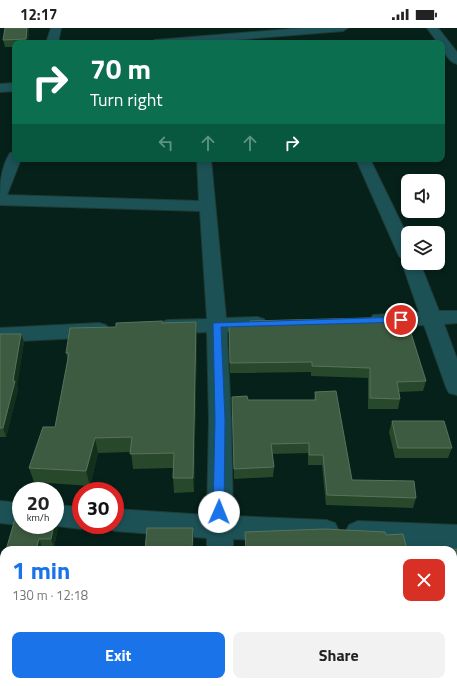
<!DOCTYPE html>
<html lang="en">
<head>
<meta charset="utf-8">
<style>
  :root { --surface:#fff; --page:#f2f2f2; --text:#222; --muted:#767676; --accent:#1a73e8 }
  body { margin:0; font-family:"Titillium Web",sans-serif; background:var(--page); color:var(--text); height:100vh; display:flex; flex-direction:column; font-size:15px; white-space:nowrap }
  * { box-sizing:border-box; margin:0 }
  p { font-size:13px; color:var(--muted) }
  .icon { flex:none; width:22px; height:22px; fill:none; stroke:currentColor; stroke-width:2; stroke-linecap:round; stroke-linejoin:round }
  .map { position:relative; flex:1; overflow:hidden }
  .sheet { position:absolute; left:0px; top:518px; width:457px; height:140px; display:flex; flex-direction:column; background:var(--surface); border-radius:12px 12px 0 0; box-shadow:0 2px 6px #0003 }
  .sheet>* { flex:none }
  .guide { position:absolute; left:12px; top:12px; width:433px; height:122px; border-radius:8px; box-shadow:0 2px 6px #0003; background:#0b6e4f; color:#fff; overflow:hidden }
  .tools { position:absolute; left:401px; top:146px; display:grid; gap:8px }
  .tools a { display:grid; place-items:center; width:44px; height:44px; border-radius:8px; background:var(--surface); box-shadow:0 2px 6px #0003; font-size:20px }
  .speed { position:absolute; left:12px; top:454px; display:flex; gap:8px; font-size:20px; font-weight:700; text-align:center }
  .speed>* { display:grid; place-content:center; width:52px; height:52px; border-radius:50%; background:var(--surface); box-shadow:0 2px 6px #0003; line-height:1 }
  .speed small { font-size:10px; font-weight:400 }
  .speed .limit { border:6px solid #d22; background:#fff; color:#111 }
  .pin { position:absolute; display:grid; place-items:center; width:34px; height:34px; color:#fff; margin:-17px; border:2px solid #fff; border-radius:50%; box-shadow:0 1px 4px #0007 }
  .me { position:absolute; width:44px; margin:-22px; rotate:1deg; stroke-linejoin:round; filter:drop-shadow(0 0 3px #0008) }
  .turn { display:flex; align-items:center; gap:14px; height:84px; padding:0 12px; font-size:18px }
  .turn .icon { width:52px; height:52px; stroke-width:2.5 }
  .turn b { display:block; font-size:28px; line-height:34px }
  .lanes { display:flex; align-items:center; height:38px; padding:0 12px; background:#0003; justify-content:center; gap:20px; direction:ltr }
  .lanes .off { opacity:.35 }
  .round { display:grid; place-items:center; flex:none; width:42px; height:42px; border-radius:8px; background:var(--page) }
  .summary { display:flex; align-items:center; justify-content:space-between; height:68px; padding:0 12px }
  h1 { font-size:24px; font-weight:700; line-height:30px; color:var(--accent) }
  .primary-button { display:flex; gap:8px; margin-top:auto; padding:8px 12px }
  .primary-button a { flex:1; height:46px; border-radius:8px; background:var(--accent); color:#fff; font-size:16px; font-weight:700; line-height:46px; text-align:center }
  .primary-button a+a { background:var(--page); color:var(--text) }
  .status { display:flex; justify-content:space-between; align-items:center; height:28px; padding:0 20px; background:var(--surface); direction:ltr }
  .status svg { height:11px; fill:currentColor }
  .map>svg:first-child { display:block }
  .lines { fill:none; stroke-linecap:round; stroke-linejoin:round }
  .minor-casing { stroke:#213a34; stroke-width:2 }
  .minor { fill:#1c5256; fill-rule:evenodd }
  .wall { fill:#28482c }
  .shaded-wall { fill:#12301c }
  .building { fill:#3d5b41; stroke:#58735d }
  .route { fill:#1a73e8; stroke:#114b97 }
</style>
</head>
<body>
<div class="status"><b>12:17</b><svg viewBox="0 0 49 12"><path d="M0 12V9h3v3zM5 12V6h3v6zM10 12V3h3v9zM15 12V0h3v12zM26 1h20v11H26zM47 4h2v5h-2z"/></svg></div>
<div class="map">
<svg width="457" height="658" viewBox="0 0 457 658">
  <rect width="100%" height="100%" fill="#06201a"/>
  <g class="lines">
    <defs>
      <g id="minor">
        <polygon points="51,0 61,0 58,15 46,15"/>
        <polygon points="302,0 348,0 343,3 197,15 149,15 155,12"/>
        <path d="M427,0h11l19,24v12c-8,-2 -15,-13 -15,-21h-4z"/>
        <polygon points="15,55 15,63 0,64 0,56"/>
        <path d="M15,124v7h6l-14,36 192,6 -2,-42h14l15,159 31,-1 7,2 3,5 -3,5 -37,3 4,88 2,96 93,4 9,3 4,8 -4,8 -9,3 -93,-3v11h-26v-12l-92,-7 -9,-3 -2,-3h11v-16l92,6 2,-95 -2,-88 -39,2 -7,-2 -3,-5 3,-5 7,-2 39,-1 -7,-108 -200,-6c0,-19 0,-36 10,-52z"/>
        <polygon points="356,131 370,131 408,209 408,235 420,235 439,283 457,283 457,295 444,296 457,331 457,367 449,365 446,359 424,297 380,299 373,297 370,292 373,287 419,284 402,235 404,232 399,228"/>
        <polygon points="99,295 106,297 109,302 106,307 99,309 0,314 0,300"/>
        <polygon points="0,473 21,475 21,497 0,495"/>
        <polygon points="55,477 81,479 81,497 90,498 81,501 49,497 55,497"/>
        <polygon points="358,493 457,497 457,521 358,517 349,513 345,505 349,497"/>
        <rect x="210" y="654" width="32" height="4"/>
      </g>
    </defs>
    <use href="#minor" class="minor-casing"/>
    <use href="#minor" class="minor"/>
  </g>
  <g class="wall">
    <polygon points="29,0 28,15 15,15 15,19 5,19 3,12"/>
    <polygon points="250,293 426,353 423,363 399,364 400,371 398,381 368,381 368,350 311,348 311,344 230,345 229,296 250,295"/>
    <polygon points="162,295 197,309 194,464 174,465 173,450 173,440 133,441 131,424 98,425 90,458 34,454 29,440 55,399 68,334 66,325 116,299"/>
    <polygon points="0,306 21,306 24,314 17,357 18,362 6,409 0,409"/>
    <polygon points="315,364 352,452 416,470 413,480 326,477 322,437 308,437 308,425 272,426 274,439 273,449 234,451 232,369 248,372 314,372"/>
    <polygon points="392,393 452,420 448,430 395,430 389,404"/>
    <polygon points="58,500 54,519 42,519 41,522 6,522"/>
    <polygon points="245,504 386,507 407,522 245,522"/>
    <polygon points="457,521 457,616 454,616 453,613 453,522"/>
    <rect x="322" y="654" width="34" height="4"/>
    <polygon points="395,654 433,654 431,658 396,658"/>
  </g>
  <g class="shaded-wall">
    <polygon points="27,0 29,0 28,15 27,15 26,11"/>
    <polygon points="196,294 197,309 194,464 193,450"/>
    <polygon points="21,306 24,314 17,357 18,362 6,409 3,400 13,353"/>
    <polygon points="95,410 98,425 90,458 86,443"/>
    <polygon points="55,491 58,500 54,519 51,511 54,497 55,497"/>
    <polygon points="193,500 194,512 193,522 192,522"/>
    <polygon points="39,511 42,519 41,522 36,522"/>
    <polygon points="7,654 13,654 12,658 7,658"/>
  </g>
  <g class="building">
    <polygon points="5,0 27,0 26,11 3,12"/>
    <polygon points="406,289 426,353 397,354 400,371 370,370 370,340 312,338 312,334 230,335 229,296 250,295 250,293"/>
    <polygon points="162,293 162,295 196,294 193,450 173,450 174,425 130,426 132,409 95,410 86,443 29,440 43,399 55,399 69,325 66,325 70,300 116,299 116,295"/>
    <polygon points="0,306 21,306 13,353 15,353 3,400 0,400"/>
    <polygon points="336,363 352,452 414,453 416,470 327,467 323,427 309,427 309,415 271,416 274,439 234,441 232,369 247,368 248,372 316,372 315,364"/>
    <polygon points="392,393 444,393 452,420 398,420"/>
    <polygon points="15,491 21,491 21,497 54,497 51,511 39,511 36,522 6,522"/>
    <polygon points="147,500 193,500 192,522 145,522"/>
    <polygon points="325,501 385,504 386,507 403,506 407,522 246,522 245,504"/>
    <polygon points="457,521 457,588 453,575 453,522 437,522"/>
    <polygon points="0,531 4,531 4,654 7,654 7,658 0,658"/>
    <polygon points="243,654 276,654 277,658 243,658"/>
    <rect x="326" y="654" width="30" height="4"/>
  </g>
  <polygon class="route" points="401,289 405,292 404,294 221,299 225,392 224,484 223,487 215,487 213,484 215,392 213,295"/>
</svg>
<div class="tools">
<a><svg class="icon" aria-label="sound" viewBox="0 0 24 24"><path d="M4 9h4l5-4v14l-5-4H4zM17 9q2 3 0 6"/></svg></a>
<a><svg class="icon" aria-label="layers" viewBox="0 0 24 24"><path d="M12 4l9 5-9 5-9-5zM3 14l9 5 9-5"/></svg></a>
</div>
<div class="speed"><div>20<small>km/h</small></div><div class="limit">30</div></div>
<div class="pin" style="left:401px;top:292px;background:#d93025"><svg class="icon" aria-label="arrive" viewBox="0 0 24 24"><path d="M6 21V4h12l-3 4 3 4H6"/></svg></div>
<svg class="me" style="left:219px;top:484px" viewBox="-20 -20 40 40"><circle r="19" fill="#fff"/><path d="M0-13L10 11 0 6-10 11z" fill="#1a73e8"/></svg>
<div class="guide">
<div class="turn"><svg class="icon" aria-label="right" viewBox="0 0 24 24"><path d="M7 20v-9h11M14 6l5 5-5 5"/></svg><div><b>70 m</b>Turn right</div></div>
<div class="lanes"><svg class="icon off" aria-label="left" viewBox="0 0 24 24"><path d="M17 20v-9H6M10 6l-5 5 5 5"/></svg><svg class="icon off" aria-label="ahead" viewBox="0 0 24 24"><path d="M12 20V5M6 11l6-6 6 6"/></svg><svg class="icon off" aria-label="ahead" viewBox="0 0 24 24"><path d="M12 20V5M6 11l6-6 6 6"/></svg><svg class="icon" aria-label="right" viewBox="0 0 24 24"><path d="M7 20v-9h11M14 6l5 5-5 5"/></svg></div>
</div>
<section class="sheet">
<div class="summary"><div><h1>1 min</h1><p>130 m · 12:18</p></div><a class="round" style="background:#d93025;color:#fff"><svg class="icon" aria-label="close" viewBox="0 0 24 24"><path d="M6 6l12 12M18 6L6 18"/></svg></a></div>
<div class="primary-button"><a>Exit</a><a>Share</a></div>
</section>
</div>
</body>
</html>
